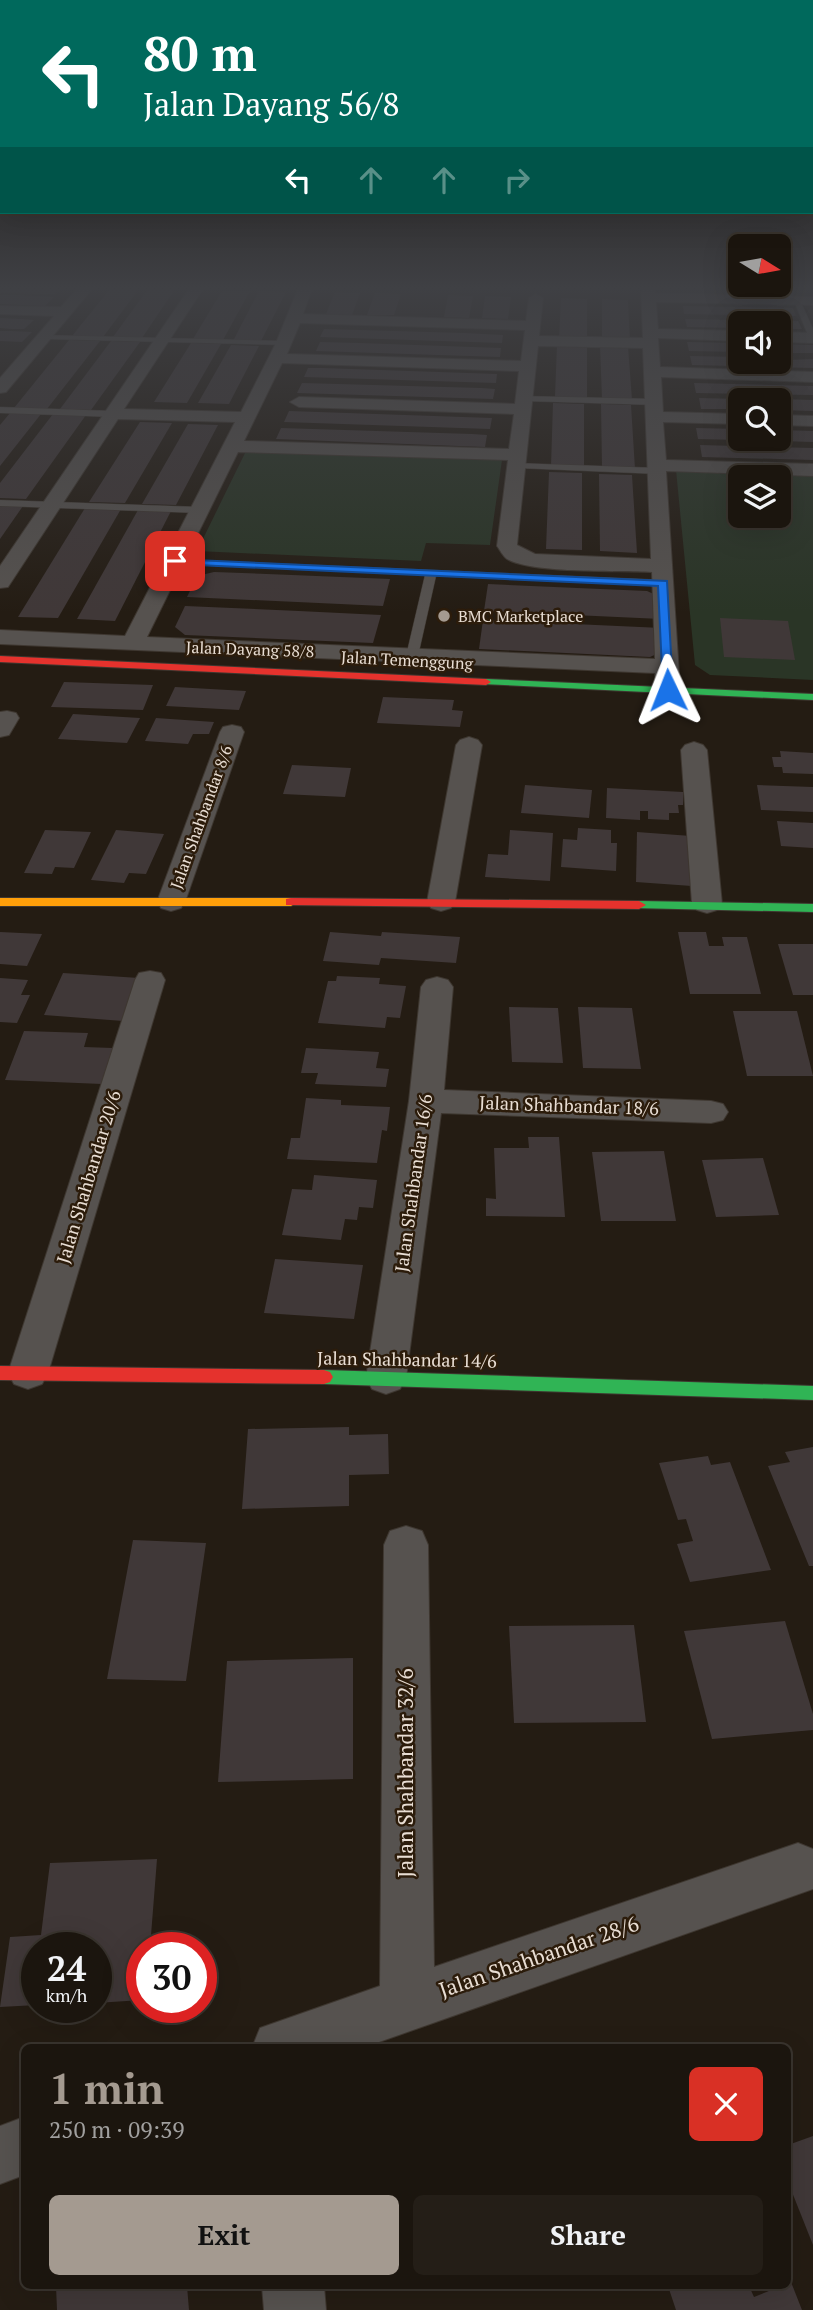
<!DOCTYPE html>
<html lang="en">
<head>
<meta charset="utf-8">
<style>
  :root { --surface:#1b150e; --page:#241e17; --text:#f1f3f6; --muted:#a09f9e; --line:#39342e; --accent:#a49a90 }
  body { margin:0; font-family:"PT Serif",serif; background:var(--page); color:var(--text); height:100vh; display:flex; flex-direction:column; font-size:26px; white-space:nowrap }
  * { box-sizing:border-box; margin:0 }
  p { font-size:23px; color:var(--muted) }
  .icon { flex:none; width:38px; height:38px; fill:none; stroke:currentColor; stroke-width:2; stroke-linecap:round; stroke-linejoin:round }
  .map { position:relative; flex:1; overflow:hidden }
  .panel { position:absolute; left:21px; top:2044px; width:770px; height:245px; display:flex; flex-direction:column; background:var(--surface); border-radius:10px; box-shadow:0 7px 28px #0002,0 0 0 2px var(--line) }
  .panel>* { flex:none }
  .hud { position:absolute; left:0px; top:0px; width:814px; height:214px; box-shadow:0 7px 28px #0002,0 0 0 2px var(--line); background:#00695c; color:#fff; overflow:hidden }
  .needle { width:46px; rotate:101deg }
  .controls { position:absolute; left:728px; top:234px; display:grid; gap:14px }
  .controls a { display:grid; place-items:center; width:63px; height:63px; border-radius:10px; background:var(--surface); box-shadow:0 7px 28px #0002,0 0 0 2px var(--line); font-size:35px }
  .speed { position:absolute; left:21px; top:1932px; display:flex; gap:14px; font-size:35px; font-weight:700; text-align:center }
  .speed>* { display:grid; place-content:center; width:91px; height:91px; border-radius:50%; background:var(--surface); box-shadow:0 7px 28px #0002,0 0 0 2px var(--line); line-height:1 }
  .speed small { font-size:18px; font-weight:400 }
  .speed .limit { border:10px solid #d22; background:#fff; color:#111 }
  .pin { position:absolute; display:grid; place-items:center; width:60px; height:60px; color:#fff; margin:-30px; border-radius:14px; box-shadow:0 4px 10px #0006 }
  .me { position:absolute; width:77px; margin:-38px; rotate:358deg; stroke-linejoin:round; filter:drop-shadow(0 0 5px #0008) }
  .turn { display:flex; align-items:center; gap:24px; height:147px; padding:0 28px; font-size:32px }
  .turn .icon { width:91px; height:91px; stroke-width:2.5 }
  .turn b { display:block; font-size:49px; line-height:60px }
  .lanes { display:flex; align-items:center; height:66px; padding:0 28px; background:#0003; justify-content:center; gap:35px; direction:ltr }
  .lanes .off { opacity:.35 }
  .round { display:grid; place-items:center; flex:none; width:74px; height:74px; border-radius:10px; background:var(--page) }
  .summary { display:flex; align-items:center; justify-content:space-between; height:119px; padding:0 28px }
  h1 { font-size:42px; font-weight:600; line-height:52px; color:var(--accent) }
  .button { display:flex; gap:14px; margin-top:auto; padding:14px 28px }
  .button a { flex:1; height:80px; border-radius:10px; background:var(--accent); color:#111; font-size:28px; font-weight:600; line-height:80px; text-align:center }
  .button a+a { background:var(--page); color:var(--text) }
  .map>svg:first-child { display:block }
  .green { fill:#2a3526; fill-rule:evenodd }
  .building { fill:#403838 }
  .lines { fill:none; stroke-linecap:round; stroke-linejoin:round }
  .lane-casing { stroke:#3e3730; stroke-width:1 }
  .street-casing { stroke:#3e3730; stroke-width:2 }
  .fast-casing { stroke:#3e3730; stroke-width:2 }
  .slow-casing { stroke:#3e3730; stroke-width:2 }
  .jam-casing { stroke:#3e3730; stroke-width:2 }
  .lane { fill:#56524f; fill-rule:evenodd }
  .street { fill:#56524f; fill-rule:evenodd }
  .fast { fill:#30b455; fill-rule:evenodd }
  .slow { fill:#ff9f0a; fill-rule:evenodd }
  .jam { fill:#e5322d; fill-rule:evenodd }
  .route { fill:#1a73e8; stroke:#114b97; stroke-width:2 }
  .poi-dot { fill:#a49a90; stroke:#2c1c0b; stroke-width:2.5 }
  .labels { text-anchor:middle; stroke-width:5; stroke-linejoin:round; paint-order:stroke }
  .far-poi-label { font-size:16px; fill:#e9ded4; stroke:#2c1c0b; text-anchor:start }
  .far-street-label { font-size:16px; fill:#e9ded4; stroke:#2c1c0b }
  .street-label { font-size:18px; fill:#e9ded4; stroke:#2c1c0b }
  .near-street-label { font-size:21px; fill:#e9ded4; stroke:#2c1c0b }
</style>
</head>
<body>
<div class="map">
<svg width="813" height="2310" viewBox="0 0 813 2310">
  <rect width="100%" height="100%" fill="#241c13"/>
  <g class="green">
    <polygon points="246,451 502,460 490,545 426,543 421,561 197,551"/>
    <path d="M676,470l137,5v205l-103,-5 -15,-10zM740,478h39v38h-39z"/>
  </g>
  <g class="building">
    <polygon points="0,289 60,289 55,294 0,293"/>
    <polygon points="110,289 139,289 103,337 72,336"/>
    <polygon points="148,289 175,289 142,338 113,337"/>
    <polygon points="222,291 250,291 223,340 193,339"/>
    <polygon points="259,291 286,292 261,341 233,341"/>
    <polygon points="335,292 360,293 352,315 326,314"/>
    <polygon points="375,293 401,294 394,315 367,315"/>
    <polygon points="0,295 18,295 54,297 45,306 0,304"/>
    <polygon points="448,295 473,296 469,318 444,317"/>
    <polygon points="485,296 511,297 508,319 482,318"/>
    <polygon points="561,298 587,299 587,340 559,340"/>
    <polygon points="602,299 628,300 630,342 602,341"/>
    <polygon points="683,306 793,308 796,316 684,314"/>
    <polygon points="0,318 21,319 34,320 24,329 11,329 0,328"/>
    <polygon points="685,319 798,321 802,329 779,329 779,324 740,324 740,328 687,327"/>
    <polygon points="324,329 464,333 503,335 502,343 320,337"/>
    <polygon points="0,331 11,331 32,332 22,342 0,341"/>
    <polygon points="69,340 100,341 47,409 14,408"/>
    <polygon points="111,341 140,342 91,410 60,409"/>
    <polygon points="320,342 359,343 501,348 500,357 316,351"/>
    <polygon points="687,342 740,343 740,352 689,351"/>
    <polygon points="191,343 221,344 187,403 154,402"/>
    <polygon points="557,344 587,345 587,398 555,397"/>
    <polygon points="779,344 813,345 813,353 779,353"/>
    <polygon points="231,345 259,346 229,404 198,403"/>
    <polygon points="600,345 628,346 632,400 602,399"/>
    <polygon points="690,356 740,357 740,362 813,359 813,368 692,365"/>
    <polygon points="308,368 322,368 497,374 496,383 304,377"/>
    <polygon points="302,383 481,388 495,389 493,399 297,393"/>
    <polygon points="694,383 813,386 813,395 696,393"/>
    <polygon points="699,398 740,399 740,409 701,409"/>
    <polygon points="779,399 813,400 813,411 779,410"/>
    <polygon points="553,403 584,404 584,467 551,466"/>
    <polygon points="601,404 631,405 635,469 602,468"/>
    <polygon points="289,411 492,418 490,429 284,422"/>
    <polygon points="10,413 41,414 0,466 0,425"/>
    <polygon points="53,414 86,415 26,499 0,498 0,483"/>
    <polygon points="140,422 172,423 125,503 89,502"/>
    <polygon points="188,424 218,425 176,505 142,504"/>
    <polygon points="281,428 472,434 487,435 485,447 276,439"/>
    <polygon points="696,428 740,429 740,440 698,439"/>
    <polygon points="779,430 813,431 813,442 779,441"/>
    <polygon points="700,445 813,448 813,460 702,457"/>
    <polygon points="549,472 582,473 582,550 546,549"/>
    <polygon points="599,474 632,475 637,553 600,551"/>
    <polygon points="0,505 23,506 0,539"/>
    <polygon points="85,508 121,509 58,618 18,617"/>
    <polygon points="138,510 171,511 115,621 77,619"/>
    <polygon points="214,572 292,575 390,579 383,606 187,597 197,576"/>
    <polygon points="488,584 647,591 660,597 661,619 484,611"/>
    <polygon points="185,606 299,611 381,615 373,643 185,635 175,627"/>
    <polygon points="720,618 788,621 795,660 724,657"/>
    <polygon points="483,620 662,628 663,651 650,657 479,649"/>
    <polygon points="64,682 153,685 143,710 51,707"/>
    <polygon points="175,687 246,691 239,710 166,706"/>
    <polygon points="383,697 454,700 452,710 463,711 460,727 377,723"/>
    <polygon points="73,714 140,718 127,743 58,739"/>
    <polygon points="156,718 214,722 209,734 193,734 188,744 145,741"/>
    <polygon points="780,751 813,753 813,774 783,773 782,767 774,767 772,757 781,757"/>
    <polygon points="292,765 351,768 345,797 283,794"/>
    <polygon points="525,785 592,790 589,818 521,813"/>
    <polygon points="757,785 813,787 813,812 761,810"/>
    <polygon points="607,788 683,792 683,805 678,805 679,813 669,813 669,820 648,819 648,811 640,811 640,820 606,818"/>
    <polygon points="777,821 813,823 813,848 781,846"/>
    <polygon points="578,828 611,830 611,843 617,843 616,871 561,867 563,839 577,840"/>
    <polygon points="45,830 91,832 74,868 55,867 52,874 24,873"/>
    <polygon points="116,830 164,834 146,874 129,873 124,883 91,880"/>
    <polygon points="510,830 553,833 550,881 485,877 488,854 508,855"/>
    <polygon points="637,832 691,836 692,886 636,882"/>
    <polygon points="0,932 42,934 27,966 0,964"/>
    <polygon points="330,932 381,936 382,932 460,937 456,963 381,958 379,965 323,961"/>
    <polygon points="678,932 706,932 709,946 724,946 722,937 747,937 761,994 690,994"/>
    <polygon points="778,944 813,944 813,995 793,995"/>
    <polygon points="63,973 139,978 123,1021 44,1015"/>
    <polygon points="337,976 380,978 379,984 406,986 400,1018 387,1017 385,1028 318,1023 328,981 336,981"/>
    <polygon points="0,978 28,980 21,995 30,995 17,1023 0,1022"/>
    <polygon points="509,1007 558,1008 563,1063 512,1062"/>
    <polygon points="578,1007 632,1008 641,1069 583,1068"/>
    <polygon points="733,1011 797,1011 813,1076 747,1076"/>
    <polygon points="24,1031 88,1033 84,1047 113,1048 102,1084 5,1080"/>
    <polygon points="306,1048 379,1052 376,1068 389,1069 386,1087 315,1084 318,1073 301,1073"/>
    <polygon points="306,1098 341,1100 341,1105 390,1107 387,1131 382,1130 377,1163 287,1159 291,1138 300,1138"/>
    <polygon points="528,1137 559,1137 565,1217 486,1216 486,1198 496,1199 494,1148 529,1148"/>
    <polygon points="664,1151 676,1221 601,1221 592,1152"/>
    <polygon points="763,1158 779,1215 716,1217 702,1160"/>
    <polygon points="314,1175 377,1180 373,1208 359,1207 357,1220 345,1219 341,1240 282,1235 292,1189 312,1190"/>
    <polygon points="275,1259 363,1265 354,1319 264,1313"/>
    <polygon points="349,1427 349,1435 388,1434 389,1474 349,1475 349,1506 242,1509 248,1429"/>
    <polygon points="813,1447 813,1566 809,1566 768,1466 790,1462 785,1452"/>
    <polygon points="708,1456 711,1465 730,1462 771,1570 690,1582 677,1544 693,1541 686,1519 678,1520 659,1463"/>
    <polygon points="133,1540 206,1543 186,1681 107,1679"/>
    <polygon points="785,1621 813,1714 813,1730 712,1739 684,1631"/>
    <polygon points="634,1625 646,1722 514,1723 509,1626"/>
    <polygon points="353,1658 353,1779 218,1782 227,1661"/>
    <polygon points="157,1859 150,1948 142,1948 142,2000 96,2003 96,1948 37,1948 37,2005 0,2007 10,1937 41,1935 50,1863"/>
    <polygon points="813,2136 813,2245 788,2182 788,2145"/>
    <polygon points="791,2282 802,2310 676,2310 668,2286 749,2286 754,2297"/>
    <polygon points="56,2286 187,2286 189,2310 57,2310"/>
  </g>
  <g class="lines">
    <defs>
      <g id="lane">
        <polygon points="793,298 800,300 813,329 813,340 809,338"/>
        <polygon points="42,335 284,341 288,343 284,345 45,339"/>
        <polygon points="521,396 656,399 660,402 656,405 524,401"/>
        <polygon points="0,407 114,411 118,414 114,417 0,413"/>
        <polygon points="514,463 659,468 664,471 659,474 517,468 512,465"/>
        <polygon points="0,500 200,507 205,510 200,513 0,506"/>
        <polygon points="171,559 663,580 668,583 663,586 436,576 418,656 412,659 406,656 425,575 175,564 170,561"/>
      </g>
      <g id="street">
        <polygon points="77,289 92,289 6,392 0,393 0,378 54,316 0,314 0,306 61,307"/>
        <path d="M189,289h14l-79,120 117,3 35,-69 22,-54h14l-9,25 223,7 3,-23 7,-4 7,4 -4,38 104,2 -2,-49h14v4l158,4v8l-157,-3 2,27 82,2v10l-82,-3 2,29 153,5v10l-152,-5 2,35 77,2v10l-77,-2 3,38 147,4v12l-147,-5 14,219 -4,5h-16l-4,-5 -1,-17 -655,-29v-14l125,6 110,-214 -117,-3 -110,168 -8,1v-22zM300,323l225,7 -4,31 -234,-7zM538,346l105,2 8,211 -116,-5 -18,-9zM282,363l237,8 -4,33 -216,-7 -9,5 9,5 215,7 -5,35 -265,-8zM238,452l270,8 -11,86c3,4 6,10 10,13 26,15 112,11 145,13l3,87 -508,-22z"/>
        <polygon points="779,332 813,333 813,343 779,342"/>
        <polygon points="779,415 813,416 813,426 779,425"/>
        <polygon points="7,711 16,713 19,718 9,735 0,737 0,712"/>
        <polygon points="232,725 241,727 244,732 185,902 181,908 171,911 161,908 157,902 220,732 223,727"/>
        <polygon points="469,737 478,740 482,745 455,902 451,908 441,911 431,908 427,902 456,745 460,740"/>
        <polygon points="694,742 703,745 707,750 722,904 717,910 707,913 697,910 692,904 681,750 685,745"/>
        <polygon points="150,971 161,973 165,980 48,1373 42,1384 28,1389 14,1384 8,1373 135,980 139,973"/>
        <polygon points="437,977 448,980 453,987 444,1090 711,1101 723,1104 728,1112 723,1120 711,1123 441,1113 406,1378 400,1389 386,1394 372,1389 366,1378 409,1101 421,987 426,980"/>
        <polygon points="406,1526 422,1531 428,1545 434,1967 798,1843 813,1849 813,1889 362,2048 252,2048 260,2028 380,1986 384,1545 390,1531"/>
        <polygon points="24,2117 24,2175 0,2184 0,2126"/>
        <polygon points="262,2286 324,2286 326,2310 264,2310"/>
      </g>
      <g id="fast">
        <polygon points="486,679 813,694 813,700 482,684 481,682"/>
        <polygon points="639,901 813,904 813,912 634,908 634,902"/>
        <polygon points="324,1370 813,1386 813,1400 324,1384 318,1382 315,1377 318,1372"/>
      </g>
      <polygon id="slow" points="0,898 291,898 298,902 291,906 0,906"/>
      <g id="jam">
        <polygon points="0,656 486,679 491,682 486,685 0,662"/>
        <polygon points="291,898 639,901 646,905 639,909 286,905 286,899"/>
        <polygon points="0,1366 324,1370 330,1372 333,1377 330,1382 324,1384 0,1380"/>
      </g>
    </defs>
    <use href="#lane" class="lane-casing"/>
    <use href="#street" class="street-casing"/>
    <use href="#fast" class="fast-casing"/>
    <use href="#slow" class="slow-casing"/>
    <use href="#jam" class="jam-casing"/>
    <use href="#lane" class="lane"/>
    <use href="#street" class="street"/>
    <use href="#fast" class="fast"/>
    <use href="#slow" class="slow"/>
    <use href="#jam" class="jam"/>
  </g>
  <linearGradient id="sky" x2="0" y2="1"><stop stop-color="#140f0a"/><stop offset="0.47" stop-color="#3f4044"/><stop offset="1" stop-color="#3f4044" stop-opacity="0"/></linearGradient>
  <rect width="813" height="612" fill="url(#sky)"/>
  <polygon class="route" points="172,559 667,581 673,690 668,694 663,690 658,586 175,564"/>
  <circle class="poi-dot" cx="444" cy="616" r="7"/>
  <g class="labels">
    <g class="far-poi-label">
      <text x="458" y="622">BMC Marketplace</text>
    </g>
    <g class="far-street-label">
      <text transform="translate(250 649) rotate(2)" y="6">Jalan Dayang 58/8</text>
      <text transform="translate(407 660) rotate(3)" y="6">Jalan Temenggung</text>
      <text transform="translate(201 817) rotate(-70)" y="6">Jalan Shahbandar 8/6</text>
    </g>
    <g class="street-label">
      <text transform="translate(569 1106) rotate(2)" y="6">Jalan Shahbandar 18/6</text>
      <text transform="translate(89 1177) rotate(-73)" y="6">Jalan Shahbandar 20/6</text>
      <text transform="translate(414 1183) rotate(-82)" y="6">Jalan Shahbandar 16/6</text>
      <text transform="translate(407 1360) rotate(1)" y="6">Jalan Shahbandar 14/6</text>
    </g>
    <g class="near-street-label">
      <text transform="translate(406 1773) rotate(-90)" y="7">Jalan Shahbandar 32/6</text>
      <text transform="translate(539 1957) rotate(-19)" y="7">Jalan Shahbandar 28/6</text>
    </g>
  </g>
</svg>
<div class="controls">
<a><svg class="needle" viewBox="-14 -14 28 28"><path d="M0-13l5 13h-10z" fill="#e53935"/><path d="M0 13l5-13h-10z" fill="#a09f9e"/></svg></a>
<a><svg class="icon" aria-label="sound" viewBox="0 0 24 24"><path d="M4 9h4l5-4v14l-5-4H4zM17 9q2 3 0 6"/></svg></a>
<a><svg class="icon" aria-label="search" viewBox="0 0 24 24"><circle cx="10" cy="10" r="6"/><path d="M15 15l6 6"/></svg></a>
<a><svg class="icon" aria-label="layers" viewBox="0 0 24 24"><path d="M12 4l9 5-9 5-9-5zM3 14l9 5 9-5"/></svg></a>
</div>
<div class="speed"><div>24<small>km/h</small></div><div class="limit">30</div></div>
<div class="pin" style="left:175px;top:561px;background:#d93025"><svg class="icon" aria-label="arrive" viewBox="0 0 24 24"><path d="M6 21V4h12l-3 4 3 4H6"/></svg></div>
<svg class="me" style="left:668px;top:690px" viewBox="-20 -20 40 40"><path d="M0-17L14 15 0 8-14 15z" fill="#1a73e8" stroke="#fff" stroke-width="4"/></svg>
<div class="hud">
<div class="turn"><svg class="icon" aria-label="left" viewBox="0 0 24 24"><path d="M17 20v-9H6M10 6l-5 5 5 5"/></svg><div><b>80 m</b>Jalan Dayang 56/8</div></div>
<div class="lanes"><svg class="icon" aria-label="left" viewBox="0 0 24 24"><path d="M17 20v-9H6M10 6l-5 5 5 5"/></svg><svg class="icon off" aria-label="ahead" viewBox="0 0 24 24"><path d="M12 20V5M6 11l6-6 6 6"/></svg><svg class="icon off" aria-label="ahead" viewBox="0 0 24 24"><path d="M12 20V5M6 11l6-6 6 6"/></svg><svg class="icon off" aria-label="right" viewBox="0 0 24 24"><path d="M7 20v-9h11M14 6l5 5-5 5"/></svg></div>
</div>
<section class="panel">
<div class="summary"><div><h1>1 min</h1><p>250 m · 09:39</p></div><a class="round" style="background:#d93025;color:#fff"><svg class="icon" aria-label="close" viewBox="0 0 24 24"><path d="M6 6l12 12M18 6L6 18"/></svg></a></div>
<div class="button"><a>Exit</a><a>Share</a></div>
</section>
</div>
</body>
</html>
